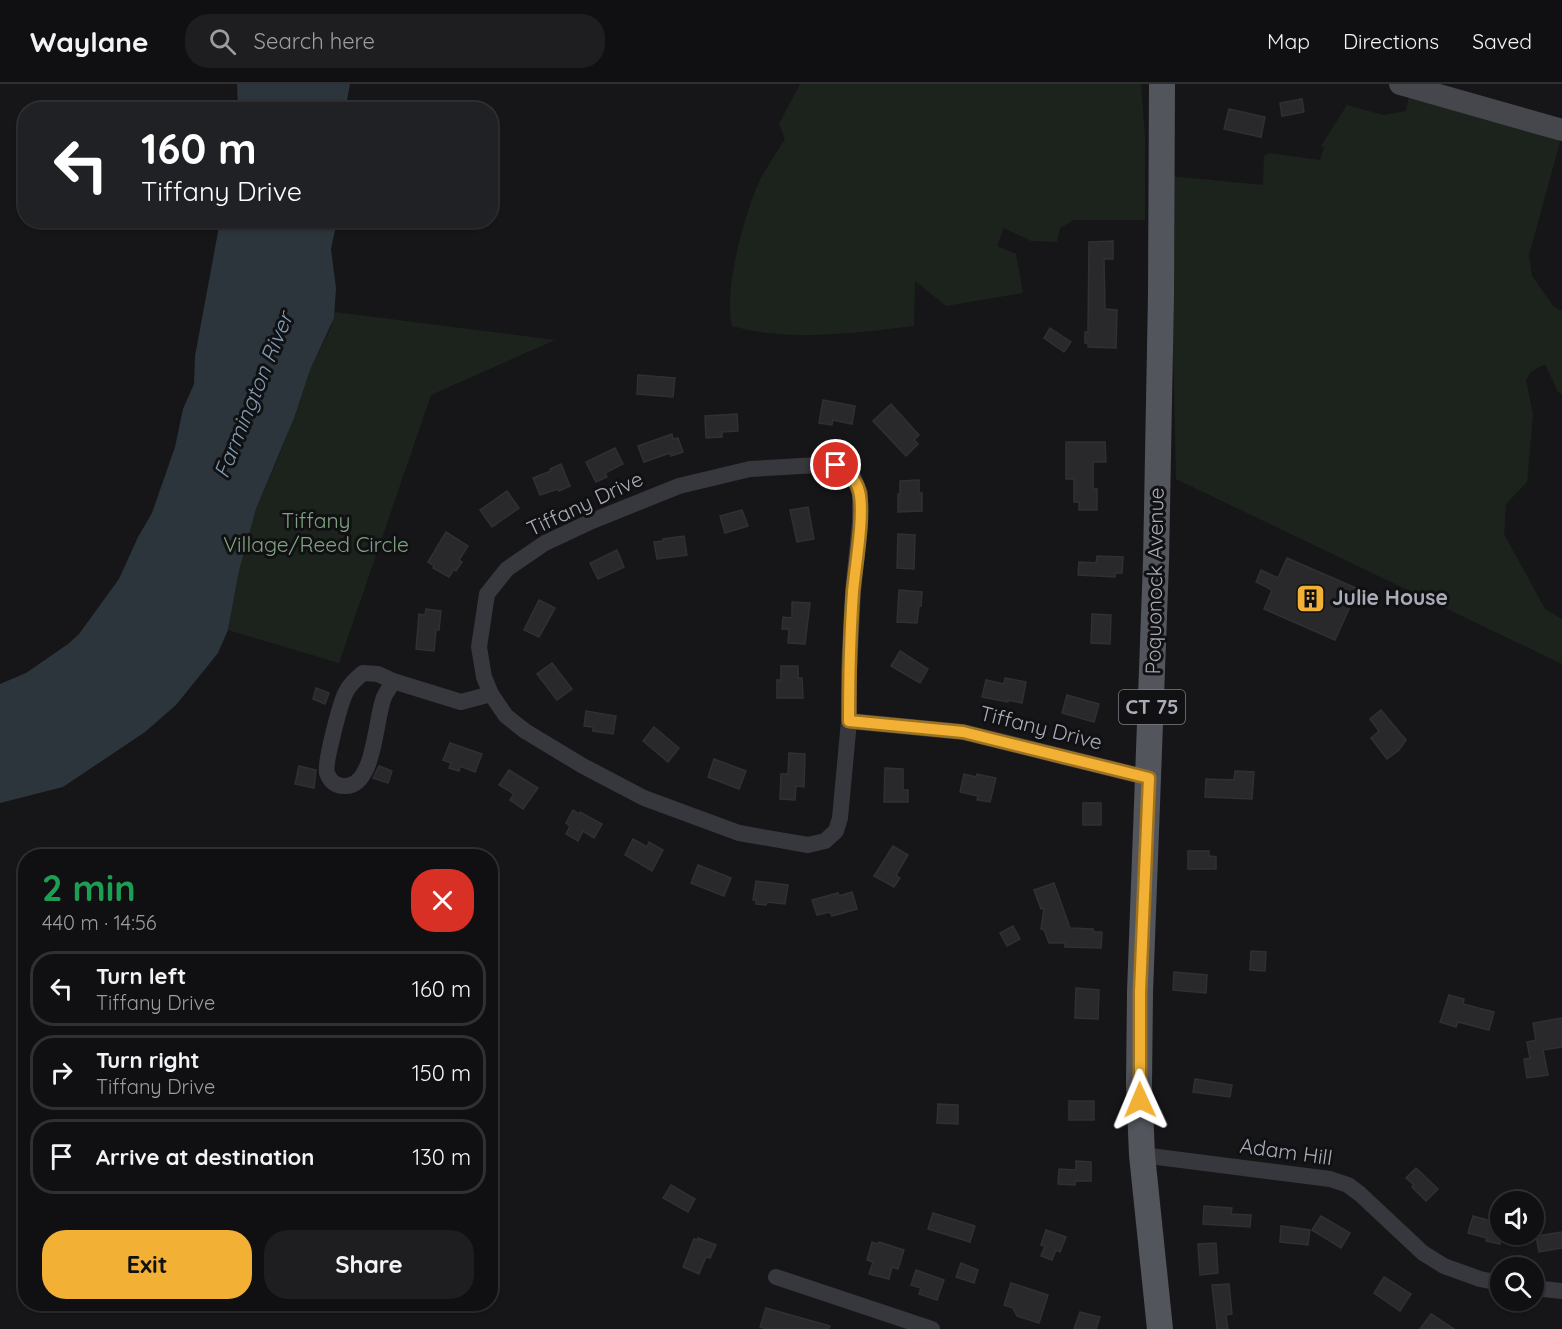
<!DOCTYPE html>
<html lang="en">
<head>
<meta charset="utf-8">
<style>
  :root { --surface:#101012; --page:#1e1e20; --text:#f1f3f6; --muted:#9c9d9f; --line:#303032; --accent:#f2b134 }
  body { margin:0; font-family:Quicksand,sans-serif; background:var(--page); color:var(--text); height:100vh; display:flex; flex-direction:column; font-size:22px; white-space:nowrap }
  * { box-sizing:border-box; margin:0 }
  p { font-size:20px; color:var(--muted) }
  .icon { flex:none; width:33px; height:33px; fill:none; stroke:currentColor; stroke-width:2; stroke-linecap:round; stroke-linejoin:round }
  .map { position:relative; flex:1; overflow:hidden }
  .side { position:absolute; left:18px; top:765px; width:480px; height:462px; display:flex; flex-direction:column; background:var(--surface); border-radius:24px; box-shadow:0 2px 4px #0004,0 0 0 2px var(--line) }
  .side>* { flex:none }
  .banner { position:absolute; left:18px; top:18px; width:480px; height:126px; border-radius:24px; box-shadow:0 2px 4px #0004,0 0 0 2px var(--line); background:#202124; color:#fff; overflow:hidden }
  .controls { position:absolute; left:1490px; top:1107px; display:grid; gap:12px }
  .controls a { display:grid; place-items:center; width:54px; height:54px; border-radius:50%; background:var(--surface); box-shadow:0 2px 4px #0004,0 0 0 2px var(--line); font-size:30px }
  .pin { position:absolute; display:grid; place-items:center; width:51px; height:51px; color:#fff; margin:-26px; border:3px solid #fff; border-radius:50%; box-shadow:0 2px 6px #0007 }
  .me { position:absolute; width:66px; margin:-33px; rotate:359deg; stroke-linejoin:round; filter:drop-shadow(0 0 4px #0008) }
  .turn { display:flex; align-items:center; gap:21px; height:126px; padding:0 24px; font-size:27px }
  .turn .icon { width:78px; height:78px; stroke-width:2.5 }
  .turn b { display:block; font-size:42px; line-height:51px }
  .round { display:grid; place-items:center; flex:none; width:63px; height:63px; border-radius:24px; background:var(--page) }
  .head { display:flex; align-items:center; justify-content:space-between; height:102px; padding:0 24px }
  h1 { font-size:36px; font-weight:800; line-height:45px; color:#1e9e55 }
  .button { display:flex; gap:12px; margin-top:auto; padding:12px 24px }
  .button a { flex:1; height:69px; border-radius:24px; background:var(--accent); color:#111; font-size:24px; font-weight:800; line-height:69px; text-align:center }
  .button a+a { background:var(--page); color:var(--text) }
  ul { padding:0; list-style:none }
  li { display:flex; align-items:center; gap:18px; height:75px; margin:0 12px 9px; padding:0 12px; border:3px solid var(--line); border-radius:24px }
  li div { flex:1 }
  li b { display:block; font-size:22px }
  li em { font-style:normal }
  header { display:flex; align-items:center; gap:36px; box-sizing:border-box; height:84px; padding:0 30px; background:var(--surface); border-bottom:2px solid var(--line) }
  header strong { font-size:28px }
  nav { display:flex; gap:33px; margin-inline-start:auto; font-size:21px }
  .search { width:420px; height:54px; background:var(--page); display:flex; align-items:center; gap:15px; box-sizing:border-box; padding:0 21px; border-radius:24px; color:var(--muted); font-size:22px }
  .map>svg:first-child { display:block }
  .green { fill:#1c231d }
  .water { fill:#2c353c }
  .building { fill:#29292c; stroke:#303034; stroke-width:1.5 }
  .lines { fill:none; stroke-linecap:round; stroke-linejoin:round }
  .street { stroke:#37383d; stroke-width:16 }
  .secondary { stroke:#45474d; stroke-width:22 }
  .primary { stroke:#53555c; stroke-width:26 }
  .route-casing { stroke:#9d7322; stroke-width:15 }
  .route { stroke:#f2b134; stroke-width:10 }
  .labels { text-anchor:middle; stroke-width:6; stroke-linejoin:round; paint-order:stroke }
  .shield { fill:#111113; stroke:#7b7e86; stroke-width:1.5 }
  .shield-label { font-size:20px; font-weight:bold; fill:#a8adb8 }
  .street-label { font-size:21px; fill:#a8adb8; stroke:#111113 }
  .park-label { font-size:21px; fill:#7fa381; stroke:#111113 }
  .poi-label { font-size:21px; font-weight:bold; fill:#a8adb8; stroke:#111113; text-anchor:start }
  .water-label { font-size:22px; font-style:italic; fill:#7f9bb3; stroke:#111113 }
</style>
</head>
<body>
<header>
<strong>Waylane</strong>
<div class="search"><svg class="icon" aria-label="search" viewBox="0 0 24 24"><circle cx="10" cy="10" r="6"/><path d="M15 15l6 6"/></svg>Search here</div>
<nav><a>Map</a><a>Directions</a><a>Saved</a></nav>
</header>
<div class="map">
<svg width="1562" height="1245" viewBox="0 0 1562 1245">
  <rect width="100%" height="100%" fill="#161618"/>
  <g class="green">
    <path d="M800,0h341l4,53v83h-71l-14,8 -3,14 -26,-1 -27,-13 -7,18 19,8 7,39 -77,13 -31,-25 -1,45c-59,7 -125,16 -182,0 -9,-34 13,-116 29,-148 7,-13 16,-26 24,-39l-6,-15z"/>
    <polygon points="1409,12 1555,53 1560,58 1529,171 1532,192 1554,223 1562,227 1562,310 1558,308 1545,280 1531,288 1526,296 1533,331 1527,398 1506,420 1504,450 1545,525 1562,535 1562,580 1176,395 1169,92 1263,101 1264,72 1269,69 1320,76 1324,64 1321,62 1347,21 1383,31 1406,27"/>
    <polygon points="335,228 555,256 431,311 339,579 228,546 239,487 256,425 283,362 310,286 331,243"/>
  </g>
  <g class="water">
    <polygon points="237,0 350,0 347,16 349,25 238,25"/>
    <polygon points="220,137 337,137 331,165 336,204 334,234 310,286 294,334 256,425 239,487 228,546 218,569 176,621 145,648 63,703 0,719 0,600 26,589 68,560 79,550 119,495 138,453 152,429 175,363 183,325 194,300 195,272"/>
  </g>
  <g class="building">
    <polygon points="1302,15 1304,28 1282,32 1280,19"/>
    <polygon points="1229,25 1265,33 1261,53 1224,45"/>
    <polygon points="1113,157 1113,175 1104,175 1105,225 1117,226 1116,264 1088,263 1088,259 1085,259 1085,248 1088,248 1089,158"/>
    <polygon points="1050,244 1071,258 1064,268 1044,254"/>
    <polygon points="638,291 675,294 673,313 637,310"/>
    <polygon points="823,316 855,322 852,340 833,336 832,341 819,339"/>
    <polygon points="891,320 919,351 914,356 918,360 906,372 873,337"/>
    <polygon points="737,330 738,347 722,348 722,353 706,354 705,332"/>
    <polygon points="672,350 673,355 678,354 683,368 671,372 670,369 644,378 638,362"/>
    <polygon points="1066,358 1105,358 1106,378 1093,378 1093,405 1097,405 1097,426 1079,426 1079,418 1074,418 1074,395 1066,395"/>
    <polygon points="615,364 623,380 605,389 607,393 596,398 586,378"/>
    <polygon points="561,380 570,402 559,407 558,405 540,411 533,394 551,387 550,385"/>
    <polygon points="919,396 919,409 922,409 922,427 898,428 898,410 900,410 900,397"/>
    <polygon points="507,407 519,424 492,443 480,426"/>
    <polygon points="808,423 814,455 797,458 790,426"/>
    <polygon points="742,426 748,442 725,449 720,432"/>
    <polygon points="446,448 468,462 459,476 462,478 456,487 454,485 449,493 433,484 434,482 428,478"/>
    <polygon points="898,450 915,451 914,485 897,484"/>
    <polygon points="684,452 687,471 657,475 654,458 663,457 663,455"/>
    <polygon points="617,466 624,483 598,495 590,479"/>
    <polygon points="1097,472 1123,473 1122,489 1115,489 1115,493 1078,491 1079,478 1096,479"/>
    <polygon points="1287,474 1358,505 1335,556 1264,525 1272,506 1256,498 1261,486 1278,494"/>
    <polygon points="899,506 922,508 921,522 919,522 917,539 897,538"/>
    <polygon points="539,516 555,524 539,553 524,546"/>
    <polygon points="792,518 810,519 805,560 788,559 789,545 782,545 783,533 792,534"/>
    <polygon points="426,525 441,527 439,546 436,546 434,567 416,565 419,530 425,531"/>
    <polygon points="1092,530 1111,531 1110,560 1091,559"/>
    <polygon points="900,567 928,585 920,599 891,582"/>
    <polygon points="552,579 572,605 557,616 537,590"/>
    <polygon points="781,582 798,582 798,594 802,594 803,614 777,614 777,596 781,596"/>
    <polygon points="1005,594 1026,598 1022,619 1008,616 1008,618 982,613 986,596 1004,600"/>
    <polygon points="316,604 329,609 325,620 313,615"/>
    <polygon points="1067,611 1099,620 1094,638 1062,629"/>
    <polygon points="1381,626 1406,656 1399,666 1387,675 1371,654 1379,647 1370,635"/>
    <polygon points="586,627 616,632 613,650 593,647 593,643 584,642"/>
    <polygon points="654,643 679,664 668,678 643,657"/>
    <polygon points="450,659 482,670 475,688 460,682 459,687 449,684 451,679 443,676"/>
    <polygon points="789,669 805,670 804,703 796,702 795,716 780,715 781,690 788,690"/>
    <polygon points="714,675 746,687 739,705 708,693"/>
    <polygon points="299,682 316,686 314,704 295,700"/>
    <polygon points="379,682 392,687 388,699 373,694"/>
    <polygon points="885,684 903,685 903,706 908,706 908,718 884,718"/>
    <polygon points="509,686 538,704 523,725 510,716 514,710 499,701"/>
    <polygon points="1235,687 1254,688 1252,715 1205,713 1206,695 1234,696"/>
    <polygon points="964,690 976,693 977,690 996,694 990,718 977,716 978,712 960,708"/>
    <rect x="1083" y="719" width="18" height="22"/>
    <polygon points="573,726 579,730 580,728 602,740 594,754 583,747 578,757 566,750 570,742 566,739"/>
    <polygon points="633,755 647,763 649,758 663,766 652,787 625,771"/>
    <polygon points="893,762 908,771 896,791 900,794 894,803 874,792"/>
    <polygon points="1188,767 1209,767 1209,772 1216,773 1216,785 1188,785"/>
    <polygon points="698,781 731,794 724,812 691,799"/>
    <polygon points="756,797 788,801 785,820 767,818 766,821 756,820 756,816 753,816"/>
    <polygon points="1054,799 1070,844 1093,845 1094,848 1102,848 1101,864 1065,863 1065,859 1049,859 1044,846 1041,845 1044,824 1041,825 1034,806"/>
    <polygon points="852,808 857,825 832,832 830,828 817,831 812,816 838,809 839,812"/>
    <polygon points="1013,842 1020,855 1007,862 1000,849"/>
    <polygon points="1251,867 1266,868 1265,887 1250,886"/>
    <polygon points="1174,888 1207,891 1206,909 1173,906"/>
    <polygon points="1076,904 1099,906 1098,935 1075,934"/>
    <polygon points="1449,911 1464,915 1463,920 1494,928 1489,946 1458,938 1456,943 1440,938"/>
    <polygon points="1562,934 1562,963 1543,966 1548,991 1527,994 1524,975 1530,974 1527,958 1536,956 1533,939"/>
    <polygon points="1195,995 1232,1001 1230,1013 1193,1008"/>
    <rect x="1069" y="1017" width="25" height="19"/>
    <polygon points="938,1020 958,1021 958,1040 937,1039"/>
    <polygon points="1076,1077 1091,1078 1091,1097 1075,1097 1075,1101 1058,1100 1059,1085 1076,1086"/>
    <polygon points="1416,1084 1438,1105 1426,1117 1412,1103 1414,1101 1406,1094"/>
    <polygon points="671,1101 695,1115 688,1128 663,1114"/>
    <polygon points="1496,1117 1500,1118 1500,1160 1486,1157 1487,1154 1468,1149 1473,1132 1491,1137"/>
    <polygon points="1204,1122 1232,1124 1231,1130 1251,1131 1250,1143 1203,1140"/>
    <polygon points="933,1129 975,1142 970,1158 928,1145"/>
    <polygon points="1321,1132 1350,1149 1341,1164 1312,1146"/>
    <polygon points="1281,1142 1310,1146 1308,1161 1280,1158"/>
    <polygon points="1046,1146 1066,1153 1060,1168 1056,1166 1052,1176 1041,1172 1045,1162 1041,1161"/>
    <polygon points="1562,1148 1562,1164 1539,1168 1536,1152"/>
    <polygon points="698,1154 716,1161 710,1174 706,1173 699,1190 683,1183 694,1155 698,1156"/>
    <polygon points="872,1158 878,1160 879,1158 904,1166 898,1185 892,1183 889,1195 869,1190 873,1178 867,1176"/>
    <polygon points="1216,1159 1218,1189 1200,1191 1198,1160"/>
    <polygon points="961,1179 978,1186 974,1199 956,1193"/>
    <polygon points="916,1186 944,1196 937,1216 919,1210 921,1204 911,1201"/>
    <polygon points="1384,1193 1411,1210 1400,1227 1374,1209"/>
    <polygon points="1011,1199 1048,1211 1039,1239 1017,1232 1013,1224 1004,1221"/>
    <polygon points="1229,1200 1232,1230 1226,1231 1228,1245 1217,1245 1212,1201"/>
    <polygon points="766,1224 830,1242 829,1245 767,1245 760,1243"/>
    <polygon points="1080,1228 1100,1233 1096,1245 1074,1245"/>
    <polygon points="1431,1230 1454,1245 1420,1245"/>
  </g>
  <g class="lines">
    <g class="street">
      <polygon points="818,381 836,381 853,392 860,409 860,438 853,508 849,587 849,637 840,734 836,747 825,757 808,761 739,749 644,714 583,682 525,647 506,632 491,610 484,593 479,563 487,510 507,485 545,459 592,437 679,402 750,385"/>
      <path d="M393,597l-15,-7 -15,-1c-8,7 -14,12 -18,21 -5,11 -21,70 -18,79 3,8 8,13 17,13 31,2 31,-67 40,-89 2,-5 7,-10 9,-16l68,21 30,-8"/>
      <polyline points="849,637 963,648 1149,694"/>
      <polyline points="1142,1071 1330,1095 1348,1101 1360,1110 1423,1169 1444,1182 1480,1195 1500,1199"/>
      <polyline points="776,1193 932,1245"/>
      <polyline points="1533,1204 1562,1207"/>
    </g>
    <polyline class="secondary" points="1400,0 1562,46"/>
    <polyline class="primary" points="1160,1245 1142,1071 1139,1001 1140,908 1156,478 1161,210 1162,0"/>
  </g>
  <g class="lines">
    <defs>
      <path id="route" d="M836,381c12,8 19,12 23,26 6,22 -4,77 -6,101 -3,43 -4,86 -4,129l114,11 186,46 -9,214v108"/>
    </defs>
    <use href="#route" class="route-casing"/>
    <use href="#route" class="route"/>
  </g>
  <defs>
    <symbol id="building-square" viewBox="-11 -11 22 22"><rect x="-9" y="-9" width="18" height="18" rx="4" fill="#f2b134" stroke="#111113"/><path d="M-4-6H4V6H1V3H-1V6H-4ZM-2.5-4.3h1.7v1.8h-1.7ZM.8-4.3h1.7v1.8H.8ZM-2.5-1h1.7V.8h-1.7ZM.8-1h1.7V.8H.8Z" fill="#111"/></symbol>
  </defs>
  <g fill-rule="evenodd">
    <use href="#building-square" x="1294" y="498" width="33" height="33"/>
  </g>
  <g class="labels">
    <rect class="shield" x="1119" y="606" width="66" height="34" rx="4.5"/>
    <g class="shield-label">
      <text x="1152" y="630">CT 75</text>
    </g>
    <g class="street-label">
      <text transform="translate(585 420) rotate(-25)" y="7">Tiffany Drive</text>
      <text transform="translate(1155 497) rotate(-89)" y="7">Poquonock Avenue</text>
      <text transform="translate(1041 644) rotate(14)" y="7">Tiffany Drive</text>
      <text transform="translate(1286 1068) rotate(8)" y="7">Adam Hill</text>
    </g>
    <g class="park-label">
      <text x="316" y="444">Tiffany<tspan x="316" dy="24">Village/Reed Circle</tspan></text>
    </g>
    <g class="poi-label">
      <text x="1332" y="521">Julie House</text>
    </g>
    <g class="water-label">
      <text transform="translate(253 311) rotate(-68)" y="8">Farmington River</text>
    </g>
  </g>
</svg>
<div class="controls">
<a><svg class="icon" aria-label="sound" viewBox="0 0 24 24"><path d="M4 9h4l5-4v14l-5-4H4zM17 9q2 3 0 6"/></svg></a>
<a><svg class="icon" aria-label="search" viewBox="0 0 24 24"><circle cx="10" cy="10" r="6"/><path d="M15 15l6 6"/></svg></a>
</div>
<div class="pin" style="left:836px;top:381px;background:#d93025"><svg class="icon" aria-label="arrive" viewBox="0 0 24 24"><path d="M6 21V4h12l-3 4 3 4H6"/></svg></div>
<svg class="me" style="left:1140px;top:1016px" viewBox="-20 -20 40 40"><path d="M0-17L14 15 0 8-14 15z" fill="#f2b134" stroke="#fff" stroke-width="4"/></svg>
<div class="banner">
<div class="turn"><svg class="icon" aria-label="left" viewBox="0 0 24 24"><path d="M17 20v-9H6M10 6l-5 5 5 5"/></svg><div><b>160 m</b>Tiffany Drive</div></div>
</div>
<section class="side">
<div class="head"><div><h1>2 min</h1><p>440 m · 14:56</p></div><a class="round" style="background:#d93025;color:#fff"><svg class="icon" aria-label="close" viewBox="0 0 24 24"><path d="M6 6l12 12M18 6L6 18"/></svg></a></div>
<ul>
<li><svg class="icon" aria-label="left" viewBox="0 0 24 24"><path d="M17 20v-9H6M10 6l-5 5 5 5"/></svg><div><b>Turn left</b><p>Tiffany Drive</p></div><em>160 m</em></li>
<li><svg class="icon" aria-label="right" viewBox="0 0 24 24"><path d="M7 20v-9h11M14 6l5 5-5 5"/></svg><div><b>Turn right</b><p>Tiffany Drive</p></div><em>150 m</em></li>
<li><svg class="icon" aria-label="arrive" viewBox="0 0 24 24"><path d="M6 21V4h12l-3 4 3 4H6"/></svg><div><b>Arrive at destination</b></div><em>130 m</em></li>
</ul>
<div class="button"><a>Exit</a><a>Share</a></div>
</section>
</div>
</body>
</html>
